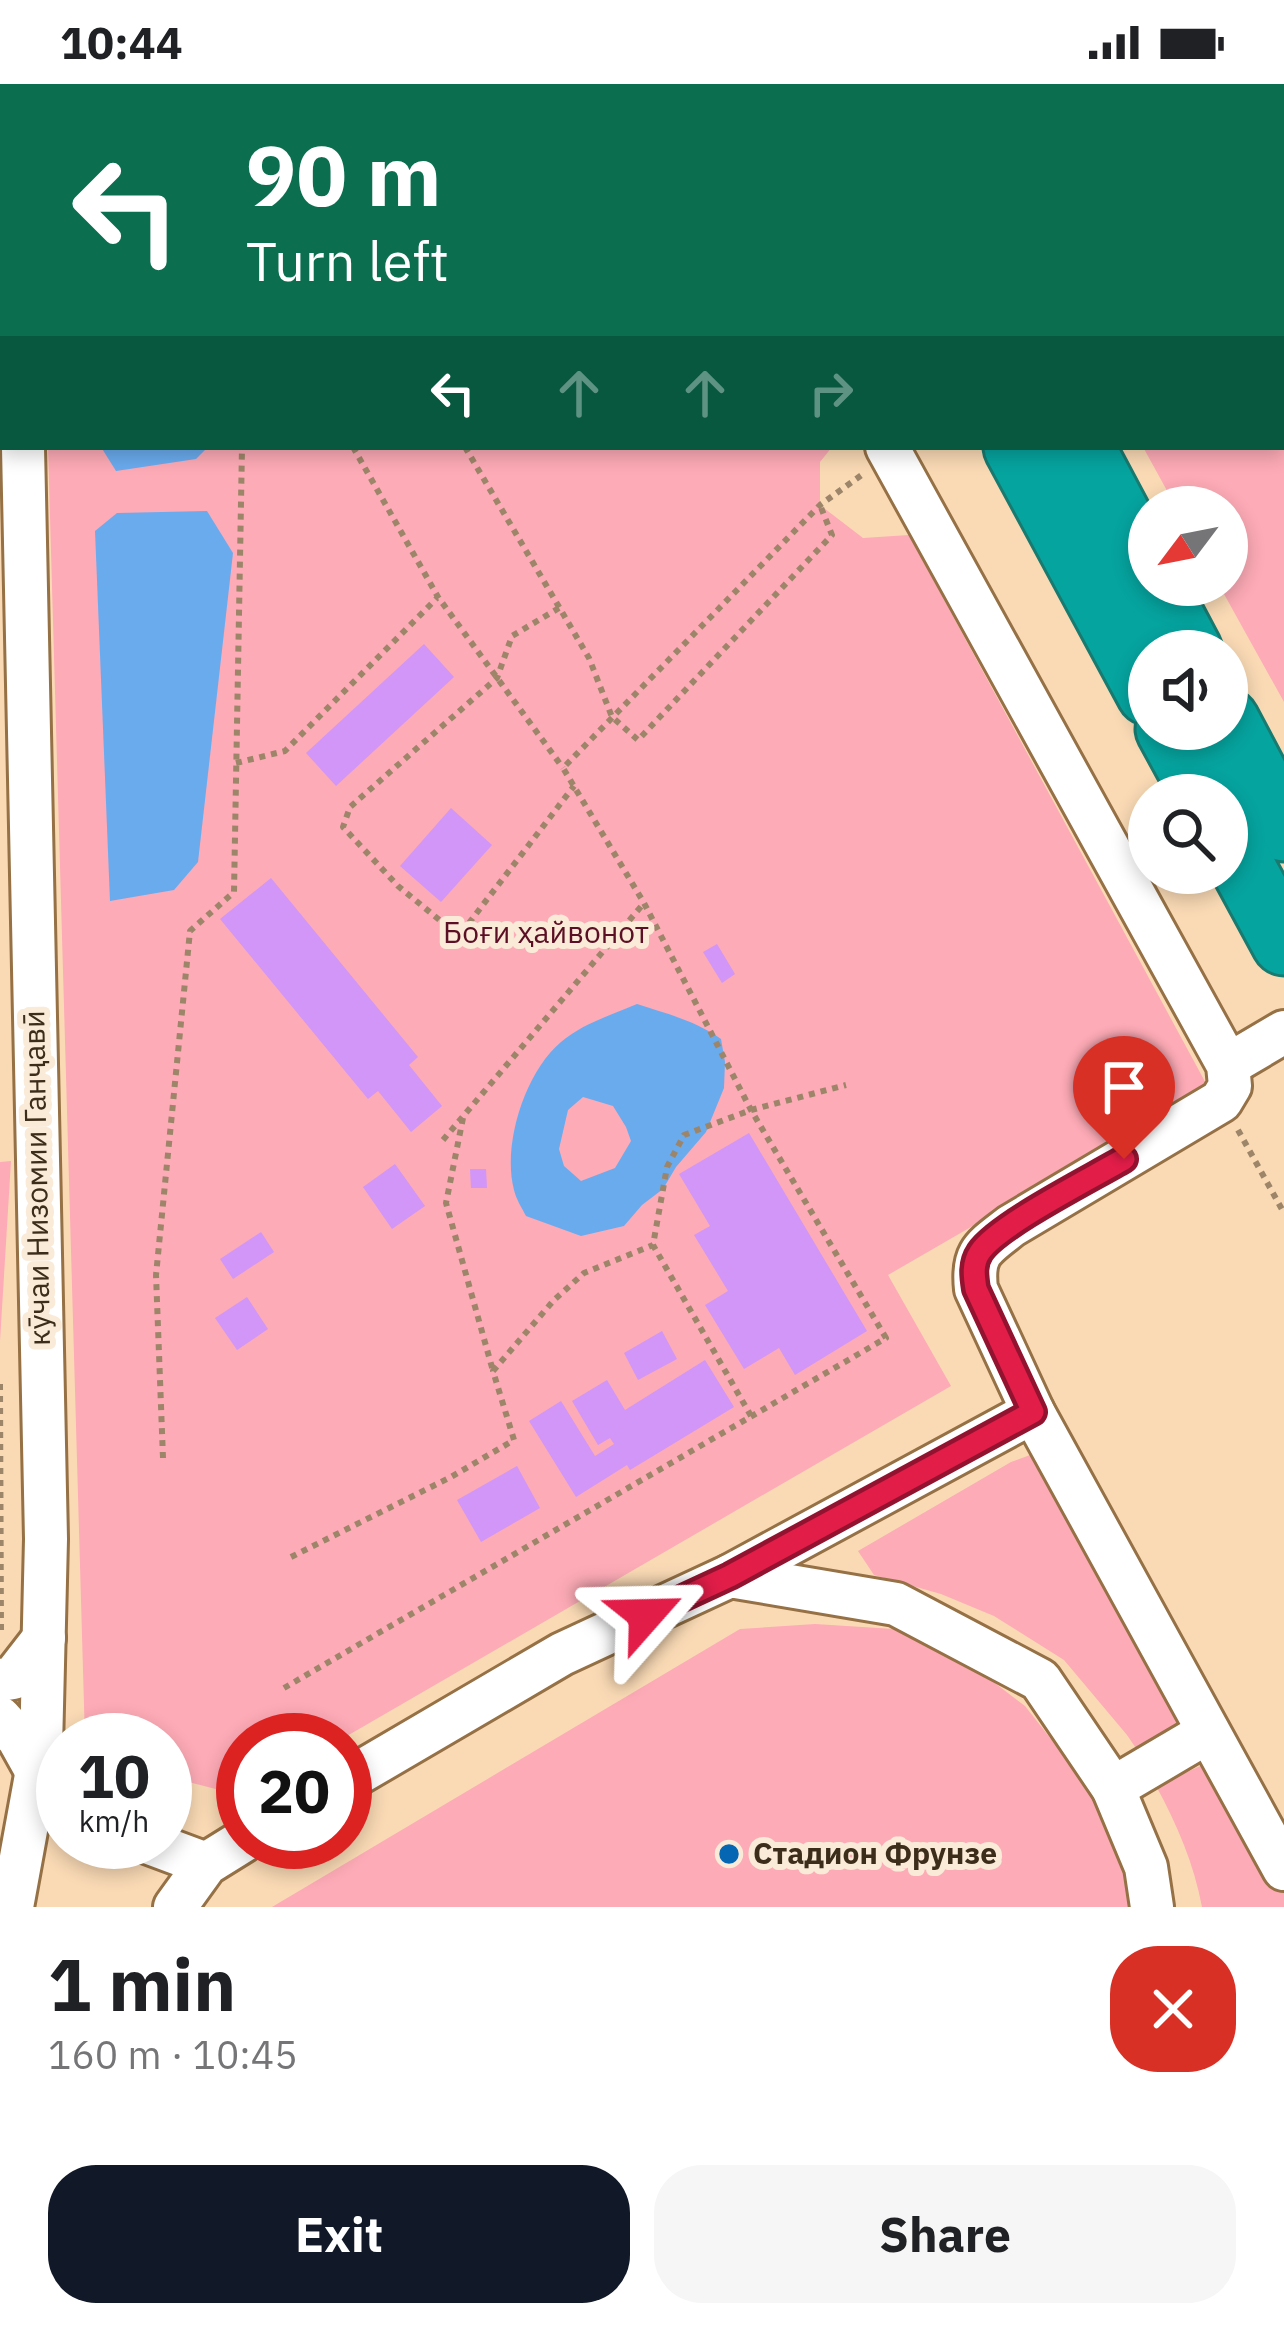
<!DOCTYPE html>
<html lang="en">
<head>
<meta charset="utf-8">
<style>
  :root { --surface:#fff; --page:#f6f6f6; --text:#202124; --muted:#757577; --accent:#111827 }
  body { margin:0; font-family:"IBM Plex Sans",sans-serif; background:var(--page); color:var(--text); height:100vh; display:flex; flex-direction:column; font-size:45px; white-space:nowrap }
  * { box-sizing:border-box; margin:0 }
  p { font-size:39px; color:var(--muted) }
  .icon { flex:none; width:66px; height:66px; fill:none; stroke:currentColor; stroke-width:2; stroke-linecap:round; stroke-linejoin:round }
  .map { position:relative; height:1823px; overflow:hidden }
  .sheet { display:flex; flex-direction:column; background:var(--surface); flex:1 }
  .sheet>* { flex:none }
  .guide { position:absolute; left:0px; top:0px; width:1284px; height:366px; box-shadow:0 6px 18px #0003; background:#0b6e4f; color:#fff; overflow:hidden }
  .needle { width:78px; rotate:238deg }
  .controls { position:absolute; left:1128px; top:402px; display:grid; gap:24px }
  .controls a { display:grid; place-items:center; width:120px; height:120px; border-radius:50%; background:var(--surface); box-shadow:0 6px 18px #0003; font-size:60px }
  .speed { position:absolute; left:36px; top:1629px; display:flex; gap:24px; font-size:60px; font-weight:700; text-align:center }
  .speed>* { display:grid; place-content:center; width:156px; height:156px; border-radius:50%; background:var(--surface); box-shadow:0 6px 18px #0003; line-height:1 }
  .speed small { font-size:30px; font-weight:400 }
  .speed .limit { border:18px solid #d22; background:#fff; color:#111 }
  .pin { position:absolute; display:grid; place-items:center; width:102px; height:102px; color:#fff; margin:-123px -51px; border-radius:50% 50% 50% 0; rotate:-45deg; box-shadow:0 0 12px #0007 }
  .pin .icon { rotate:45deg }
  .me { position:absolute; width:132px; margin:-66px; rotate:65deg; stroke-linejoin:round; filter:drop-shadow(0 0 9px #0008) }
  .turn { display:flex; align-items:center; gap:42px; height:252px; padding:0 48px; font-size:54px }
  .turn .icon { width:156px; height:156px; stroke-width:2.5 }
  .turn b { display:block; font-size:84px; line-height:102px }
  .lanes { display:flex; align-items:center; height:114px; padding:0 48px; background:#0003; justify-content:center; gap:60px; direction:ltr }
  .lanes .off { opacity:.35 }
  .round { display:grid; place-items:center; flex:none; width:126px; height:126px; border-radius:48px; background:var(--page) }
  .head { display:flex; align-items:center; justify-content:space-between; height:204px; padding:0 48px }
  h1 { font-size:72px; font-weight:800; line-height:90px }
  .button { display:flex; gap:24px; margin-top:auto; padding:24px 48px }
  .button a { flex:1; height:138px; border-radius:48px; background:var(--accent); color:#fff; font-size:48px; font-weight:800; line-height:138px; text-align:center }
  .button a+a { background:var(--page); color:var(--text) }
  .status { display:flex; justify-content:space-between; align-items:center; height:84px; padding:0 60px; background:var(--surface); direction:ltr }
  .status svg { height:33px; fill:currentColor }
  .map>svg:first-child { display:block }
  .green { fill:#fdabb6 }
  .water { fill:#6aabee; fill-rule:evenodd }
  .building { fill:#d196f8 }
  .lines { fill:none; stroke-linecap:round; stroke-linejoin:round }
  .minor-casing { stroke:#957145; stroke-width:48 }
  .highway-casing { stroke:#197a70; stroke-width:69 }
  .path { stroke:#9d8569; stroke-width:6; stroke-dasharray:6 6; stroke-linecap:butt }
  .minor { stroke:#fff; stroke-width:42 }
  .highway { stroke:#06a49f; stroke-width:63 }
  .route-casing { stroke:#92132f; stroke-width:30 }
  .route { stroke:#e11d48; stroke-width:21 }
  .poi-dot { fill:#0567b4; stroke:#faead8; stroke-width:4.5 }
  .labels { text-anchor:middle; stroke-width:12; stroke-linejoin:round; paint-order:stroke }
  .park-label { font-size:30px; fill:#5b0f24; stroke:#faead8 }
  .street-label { font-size:30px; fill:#3c2c1a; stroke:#faead8 }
  .poi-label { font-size:30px; font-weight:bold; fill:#3c2c1a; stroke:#faead8; text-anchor:start }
</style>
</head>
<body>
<div class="status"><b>10:44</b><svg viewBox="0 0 49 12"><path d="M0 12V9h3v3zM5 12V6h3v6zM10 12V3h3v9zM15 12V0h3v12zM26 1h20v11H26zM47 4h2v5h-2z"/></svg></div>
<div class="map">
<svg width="1284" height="1823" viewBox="0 0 1284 1823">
  <rect width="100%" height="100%" fill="#fadab5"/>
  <g class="green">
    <polygon points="941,0 1284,0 1284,618 1219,501 1227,501 1227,423 1176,423 1143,363 1281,363 1281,3 943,3"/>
    <polygon points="48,363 832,363 820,378 820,421 863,454 909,451 1209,1005 888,1191 951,1302 340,1656 243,1656 243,1712 165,1692 165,1656 85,1656"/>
    <polygon points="11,1077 0,1257 0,1078"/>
    <polygon points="1030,1371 1044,1376 1194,1644 1142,1673 1127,1651 1064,1576 994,1532 941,1510 874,1491 858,1467 1011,1378"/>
    <polygon points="815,1540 894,1545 962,1574 1025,1622 1084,1697 1123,1773 1134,1823 272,1823 740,1545"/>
    <path d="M1209,1678l75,131v14h-82c-8,-43 -25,-83 -46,-121z"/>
  </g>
  <g class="water">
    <polygon points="101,363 208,363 196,375 116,387"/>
    <polygon points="207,427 233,469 198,778 174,806 110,817 95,447 117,429"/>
    <path d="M637,920c30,10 57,16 84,35l4,23 -1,26 -18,44 -30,35 -13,22 -21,16 -18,21 -43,10 -55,-20c-4,-8 -10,-17 -12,-26 -12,-45 11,-118 47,-148 21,-18 50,-27 76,-38zM583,1013l30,9 13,21 5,14 -16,27 -34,13 -17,-15 -5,-17 9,-39z"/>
  </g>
  <g class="building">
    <polygon points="424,560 454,593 336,702 306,669"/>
    <polygon points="451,724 492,761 441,818 400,782"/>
    <polygon points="271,794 418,973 409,981 442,1022 411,1048 378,1007 368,1015 220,835"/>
    <polygon points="717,860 735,890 722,899 703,868"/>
    <polygon points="749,1049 867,1247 795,1291 779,1264 744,1285 705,1221 728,1207 694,1151 710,1142 679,1090"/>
    <polygon points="395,1080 425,1122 392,1145 363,1103"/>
    <polygon points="470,1085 486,1085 487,1104 471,1104"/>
    <polygon points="261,1148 274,1168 233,1195 220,1175"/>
    <polygon points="247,1213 268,1245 237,1266 215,1234"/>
    <polygon points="662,1247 677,1275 638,1296 624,1269"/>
    <polygon points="705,1276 734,1323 630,1386 627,1381 576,1413 529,1337 561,1317 595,1372 614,1360 610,1354 598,1361 572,1317 607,1296 625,1326"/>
    <polygon points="517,1382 540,1424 481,1458 457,1416"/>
  </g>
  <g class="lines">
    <defs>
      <g id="minor">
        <polyline points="8,0 8,3"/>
        <polyline points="58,3 59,0"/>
        <path d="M887,363l341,618 2,21 -9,15 -210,125c-28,22 -39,26 -35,63l57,123 251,457"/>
        <polyline points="1228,981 1284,948"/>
        <polyline points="730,1492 1033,1328"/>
        <polyline points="0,1596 13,1594 44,1554"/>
        <polyline points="0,1634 18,1654 37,1688"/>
        <polyline points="345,1697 562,1570 730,1492 896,1520 1040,1596 1113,1704 1146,1783 1152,1823"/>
        <polyline points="1113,1704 1208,1648"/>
        <polyline points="147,1758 206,1780"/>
        <polyline points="12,1823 41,1664 46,1455 23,363"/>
        <polyline points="175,1823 206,1780 243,1757"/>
      </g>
      <g id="highway">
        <polyline points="819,0 821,3"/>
        <polyline points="890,0 892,3"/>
        <polyline points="185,3 189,0"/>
        <polyline points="1016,363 1149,609"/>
        <polyline points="1082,363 1149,489"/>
        <polyline points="1155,501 1190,567"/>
        <polyline points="1227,637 1284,745"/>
        <polyline points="1168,645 1204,711"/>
        <polyline points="1227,754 1284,859"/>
      </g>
    </defs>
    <use href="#minor" class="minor-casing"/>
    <use href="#highway" class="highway-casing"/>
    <g class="path">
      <polyline points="703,0 704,3"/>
      <polyline points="1080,0 1083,3"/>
      <polyline points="1173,0 1176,3"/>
      <polyline points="1281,19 1284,16"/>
      <polyline points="1281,144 1284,138"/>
      <polyline points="1281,248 1284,243"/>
      <polyline points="0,252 3,252"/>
      <polyline points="353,363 438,513 563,684"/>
      <polyline points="465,363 589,574 612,633 638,656 832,451 820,421"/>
      <polyline points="559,524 512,552 497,594 350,723 343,743 398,802 459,852 574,702"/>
      <polyline points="236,679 285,667 437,514"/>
      <polyline points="463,1034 446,1119 493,1287"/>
      <polyline points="1238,1046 1284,1129"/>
      <polyline points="443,1056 644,819"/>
      <polyline points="0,1300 1,1548"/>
      <polyline points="751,1332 653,1161 667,1083 684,1051 751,1026 846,1001"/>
      <polyline points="163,1374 156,1191 190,847 234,808 242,363"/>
      <polyline points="291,1473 451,1393 514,1356 493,1287 554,1216 584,1189 653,1161"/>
      <polyline points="284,1604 886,1254 751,1026 644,819 563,684 820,421 863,390"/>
    </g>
    <use href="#minor" class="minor"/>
    <use href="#highway" class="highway"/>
  </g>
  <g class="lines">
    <defs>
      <path id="route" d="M646,1531l84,-39 303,-164 -57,-123c-2,-13 -4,-25 4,-37 18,-27 112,-74 144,-93"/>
    </defs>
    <use href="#route" class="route-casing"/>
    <use href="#route" class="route"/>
  </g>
  <circle class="poi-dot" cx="729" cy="1770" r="12"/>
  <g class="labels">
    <g class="park-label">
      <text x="546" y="859">Боғи ҳайвонот</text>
    </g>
    <g class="street-label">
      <text transform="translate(37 1094) rotate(-91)" y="10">кӯчаи Низомии Ганҷавӣ</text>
    </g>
    <g class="poi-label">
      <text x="753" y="1780">Стадион Фрунзе</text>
    </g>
  </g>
</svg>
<div class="controls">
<a><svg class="needle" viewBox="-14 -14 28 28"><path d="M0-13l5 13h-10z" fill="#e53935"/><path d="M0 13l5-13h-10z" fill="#757577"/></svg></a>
<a><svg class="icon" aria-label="sound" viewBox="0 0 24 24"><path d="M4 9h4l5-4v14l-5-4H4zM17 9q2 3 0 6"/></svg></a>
<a><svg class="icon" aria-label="search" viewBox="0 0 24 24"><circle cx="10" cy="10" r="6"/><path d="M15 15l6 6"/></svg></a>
</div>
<div class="speed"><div>10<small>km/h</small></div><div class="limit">20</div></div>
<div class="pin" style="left:1124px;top:1075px;background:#d93025"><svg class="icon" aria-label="arrive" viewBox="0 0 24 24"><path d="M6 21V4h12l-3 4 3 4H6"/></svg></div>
<svg class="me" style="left:646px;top:1531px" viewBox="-20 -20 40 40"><path d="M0-17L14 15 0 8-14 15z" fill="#e11d48" stroke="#fff" stroke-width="4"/></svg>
<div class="guide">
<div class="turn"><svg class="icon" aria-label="left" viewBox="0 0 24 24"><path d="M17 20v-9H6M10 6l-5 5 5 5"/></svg><div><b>90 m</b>Turn left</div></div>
<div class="lanes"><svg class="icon" aria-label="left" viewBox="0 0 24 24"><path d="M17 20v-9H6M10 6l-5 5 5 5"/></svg><svg class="icon off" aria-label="ahead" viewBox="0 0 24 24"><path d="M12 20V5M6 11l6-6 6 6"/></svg><svg class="icon off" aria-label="ahead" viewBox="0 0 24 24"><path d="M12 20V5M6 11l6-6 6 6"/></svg><svg class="icon off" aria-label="right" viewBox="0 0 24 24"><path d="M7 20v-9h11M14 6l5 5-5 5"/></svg></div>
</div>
</div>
<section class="sheet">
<div class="head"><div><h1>1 min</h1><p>160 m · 10:45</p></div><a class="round" style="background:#d93025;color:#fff"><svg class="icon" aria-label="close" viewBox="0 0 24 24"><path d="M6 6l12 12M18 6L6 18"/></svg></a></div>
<div class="button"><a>Exit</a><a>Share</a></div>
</section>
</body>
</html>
